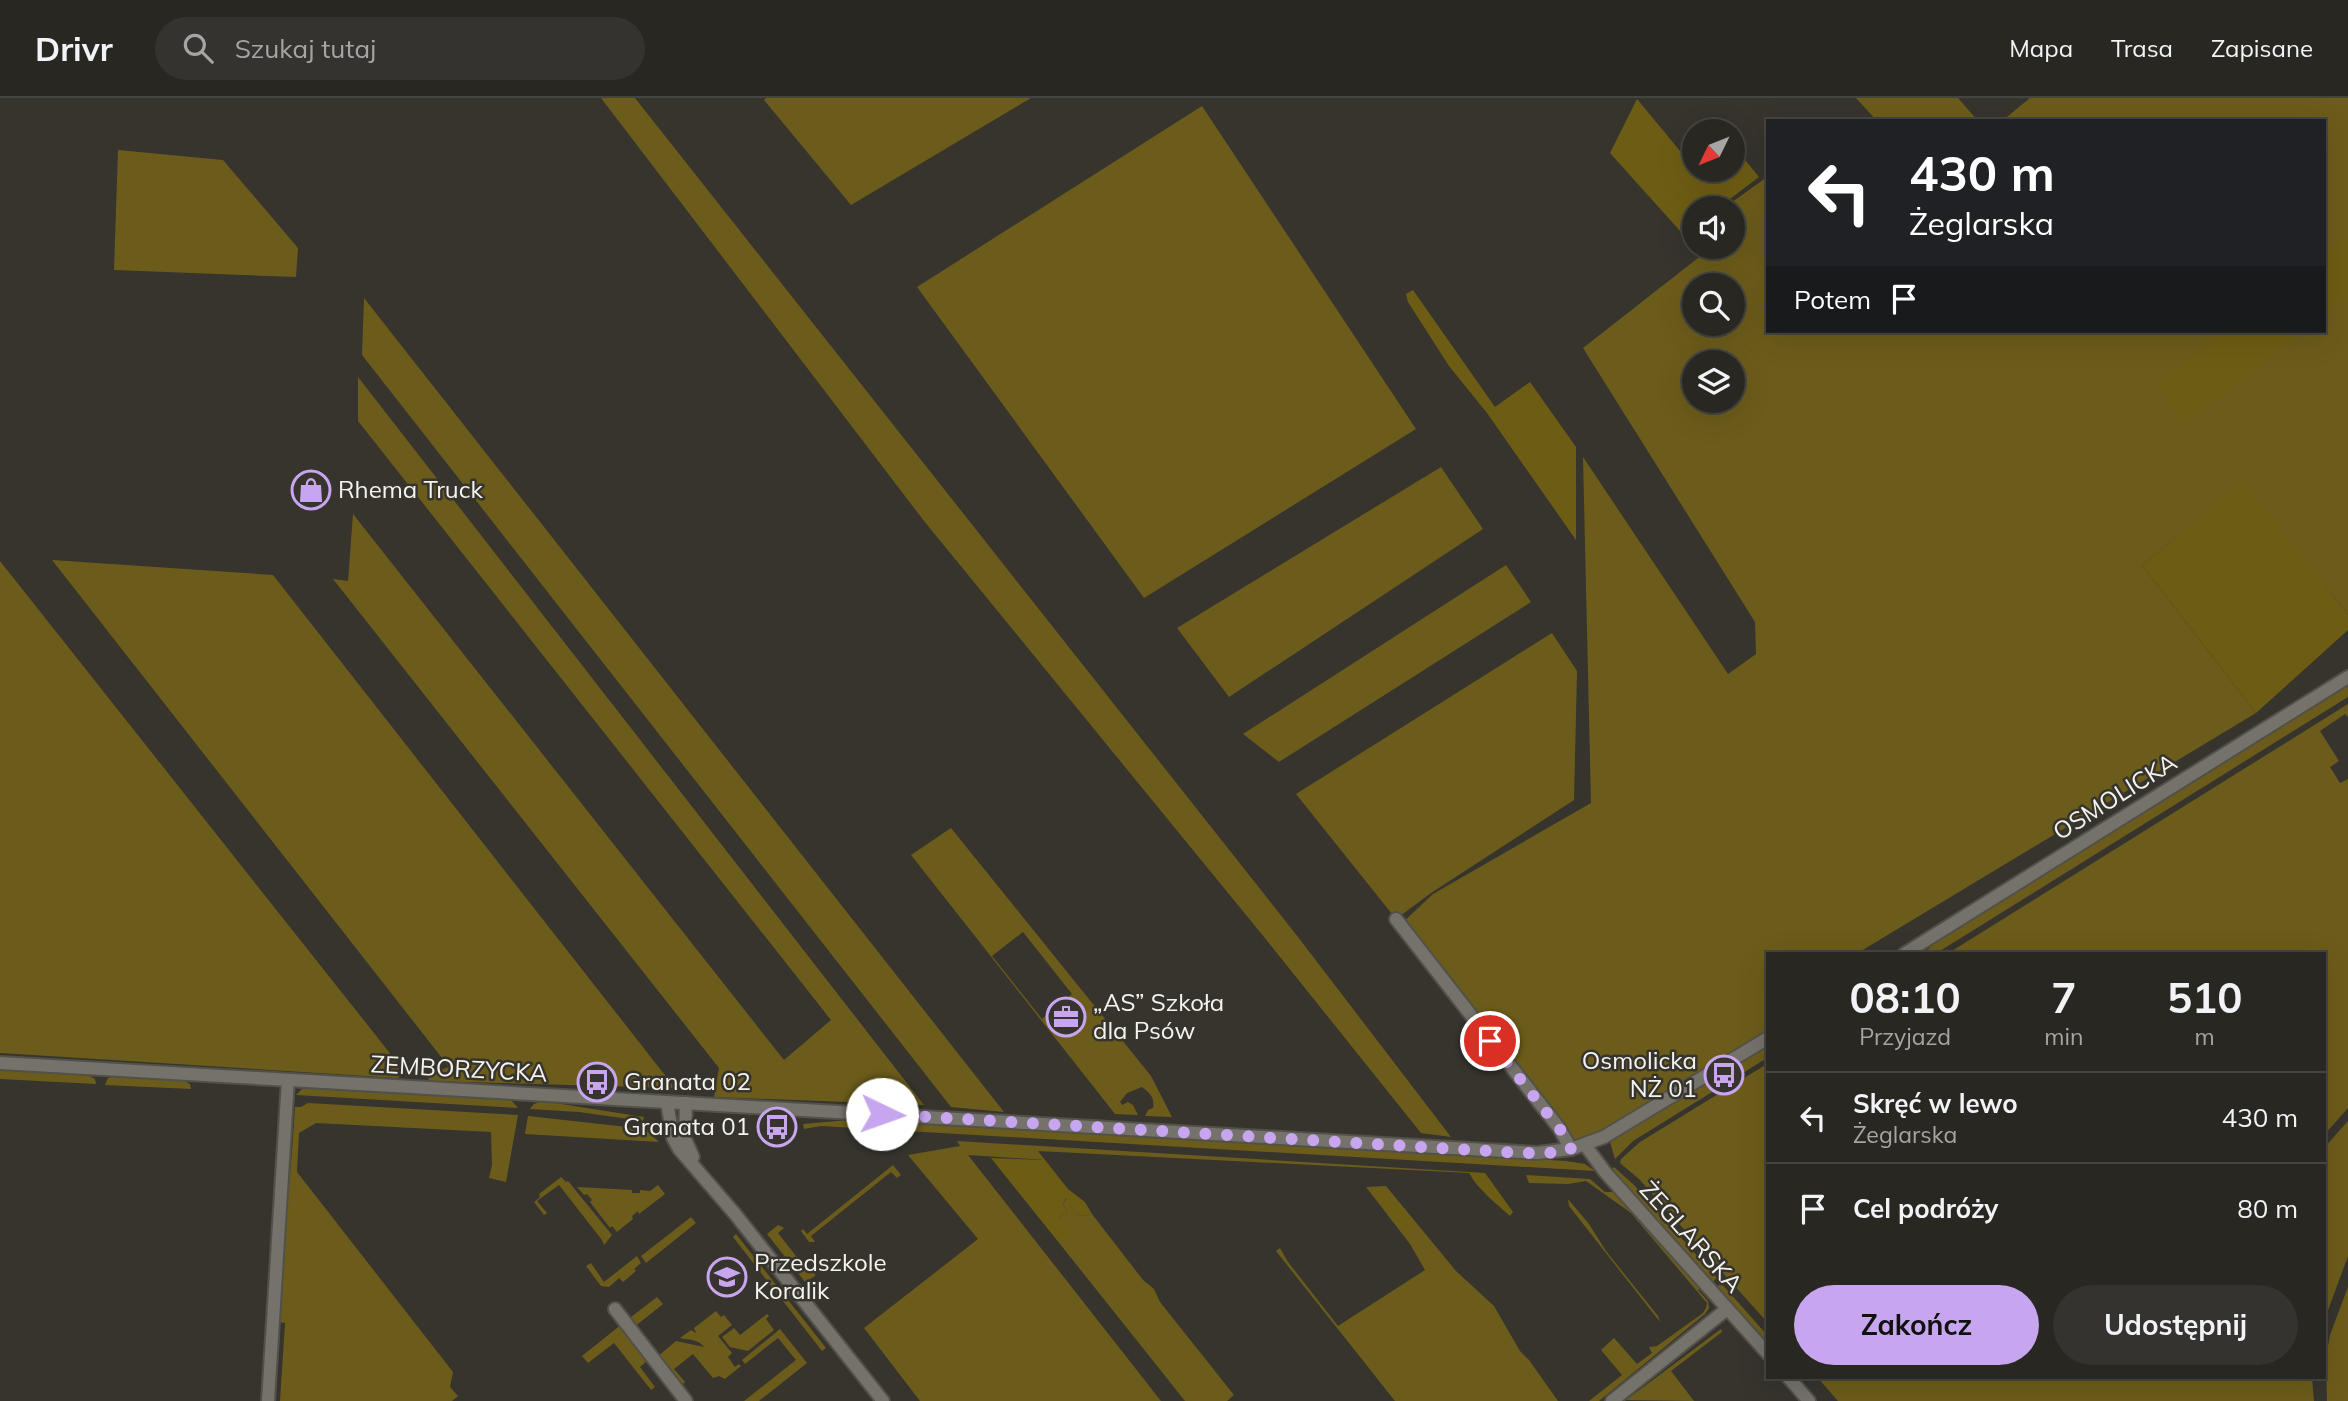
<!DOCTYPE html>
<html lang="pl">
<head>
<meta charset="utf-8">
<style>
  :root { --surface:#282722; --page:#34332f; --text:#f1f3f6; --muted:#a5a5a5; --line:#444440; --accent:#c8a6ef }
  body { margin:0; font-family:Mulish,sans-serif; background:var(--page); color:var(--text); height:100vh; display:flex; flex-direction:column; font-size:26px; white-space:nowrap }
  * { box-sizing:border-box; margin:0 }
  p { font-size:23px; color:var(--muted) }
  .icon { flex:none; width:38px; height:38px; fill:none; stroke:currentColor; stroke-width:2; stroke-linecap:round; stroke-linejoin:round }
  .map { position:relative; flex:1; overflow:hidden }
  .details { position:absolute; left:1766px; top:854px; width:560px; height:427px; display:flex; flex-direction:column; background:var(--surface); border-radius:0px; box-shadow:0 7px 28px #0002,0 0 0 2px var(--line) }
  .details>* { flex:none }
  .banner { position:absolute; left:1766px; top:21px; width:560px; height:214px; border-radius:0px; box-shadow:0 7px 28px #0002,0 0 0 2px var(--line); background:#202124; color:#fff; overflow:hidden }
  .needle { width:46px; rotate:227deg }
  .fabs { position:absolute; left:1682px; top:21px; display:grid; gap:14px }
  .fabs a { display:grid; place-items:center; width:63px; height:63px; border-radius:50%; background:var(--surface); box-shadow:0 7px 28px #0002,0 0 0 2px var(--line); font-size:35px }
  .pin { position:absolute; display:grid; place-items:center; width:60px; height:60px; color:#fff; margin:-30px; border:4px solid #fff; border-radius:50%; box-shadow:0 2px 7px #0007 }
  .me { position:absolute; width:77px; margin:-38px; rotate:93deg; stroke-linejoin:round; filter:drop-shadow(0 0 5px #0008) }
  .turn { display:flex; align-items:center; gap:24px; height:147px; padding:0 28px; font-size:32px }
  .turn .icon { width:91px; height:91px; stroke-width:2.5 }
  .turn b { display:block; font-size:49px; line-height:60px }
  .then { display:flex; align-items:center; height:66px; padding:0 28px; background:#0003; gap:14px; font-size:26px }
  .eta { display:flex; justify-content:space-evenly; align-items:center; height:119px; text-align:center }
  .eta b { font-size:42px; font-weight:700; line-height:49px }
  .button { display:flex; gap:14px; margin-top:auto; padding:14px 28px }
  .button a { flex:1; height:80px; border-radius:42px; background:var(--accent); color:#111; font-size:28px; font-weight:700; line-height:80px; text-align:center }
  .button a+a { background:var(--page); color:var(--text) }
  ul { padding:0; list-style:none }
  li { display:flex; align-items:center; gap:21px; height:91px; padding:0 28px; border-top:2px solid var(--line) }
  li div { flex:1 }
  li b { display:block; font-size:26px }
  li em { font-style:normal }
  header { display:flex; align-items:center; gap:42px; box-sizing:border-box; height:98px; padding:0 35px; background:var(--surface); border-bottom:2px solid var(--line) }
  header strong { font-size:33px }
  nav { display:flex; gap:38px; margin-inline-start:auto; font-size:24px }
  .search { width:490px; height:63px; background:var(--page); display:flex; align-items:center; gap:18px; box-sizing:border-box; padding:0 24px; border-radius:38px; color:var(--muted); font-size:26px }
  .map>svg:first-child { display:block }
  .green { fill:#6c5c1b; fill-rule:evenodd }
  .forest { fill:#6d5d14 }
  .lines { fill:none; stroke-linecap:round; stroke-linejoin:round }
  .minor-casing { stroke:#515049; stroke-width:16 }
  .minor { stroke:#74726b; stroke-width:12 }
  .route { stroke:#c8a6ef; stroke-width:12; stroke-dasharray:0 21.6 }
  .labels { text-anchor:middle; stroke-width:5; stroke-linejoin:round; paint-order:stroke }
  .poi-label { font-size:24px; fill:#f4f3ee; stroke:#36342d; text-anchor:start }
  .street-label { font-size:24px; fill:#f4f3ee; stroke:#36342d }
</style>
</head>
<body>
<header>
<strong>Drivr</strong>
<div class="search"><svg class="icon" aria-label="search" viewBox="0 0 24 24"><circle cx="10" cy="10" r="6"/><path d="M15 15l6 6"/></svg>Szukaj tutaj</div>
<nav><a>Mapa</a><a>Trasa</a><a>Zapisane</a></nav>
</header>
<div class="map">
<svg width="2348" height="1303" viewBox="0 0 2348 1303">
  <rect width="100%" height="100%" fill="#36342d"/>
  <g class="green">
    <polygon points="601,0 635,0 1298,839 1451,1039 1421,1035 1264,839 924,423"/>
    <polygon points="766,0 1031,0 851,107 764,2"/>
    <polygon points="1856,0 1958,0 1978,23 1877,23"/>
    <path d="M2030,0h318v516l-105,-131 -101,82 114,148 -400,241h-88l-1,80 -160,94 -32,12 -33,-43 -142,-172 33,-31 158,-91 -8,-346 145,217 28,-20 -1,-32 -172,-274 129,-101h20v-39h-8l43,-31 1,154h556v-210h-322zM1694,187h38v39h-38zM1694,264h38v39h-38z"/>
    <polygon points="1202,8 1416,331 1144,500 917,189"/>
    <polygon points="118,52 223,62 298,150 296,179 114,172"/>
    <polygon points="364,200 1004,1014 951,1009 362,257"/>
    <polygon points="358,279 924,1007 714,999 719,970 333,481 348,483 353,416 784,962 831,922 358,323"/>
    <polygon points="1441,369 1483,431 1229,599 1177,530"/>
    <polygon points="52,462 273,477 675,990 429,983 427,977 449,969"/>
    <polygon points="0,463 404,973 398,980 0,955"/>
    <polygon points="1506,467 1531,504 1279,664 1243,636"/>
    <polygon points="1552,535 1577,573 1574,702 1431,795 1396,821 1296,696"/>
    <polygon points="2348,585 2348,599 1935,856 1921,856 1930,850 1929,848"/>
    <polygon points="2348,606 2348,619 2345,616 2320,633 2339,663 2330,669 2340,685 2348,681 2348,1010 2324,1037 2324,856 1947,856"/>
    <path d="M951,730l200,248 21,41 -27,-1 3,-6 5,-2c2,-10 -3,-15 -11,-21l-15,6 -7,9 2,3 6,-3 5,3 5,10 -23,-1 -204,-259zM1023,834l49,62 -30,25 -50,-63z"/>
    <polygon points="1767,947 1767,960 1633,1043 1615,1061 1610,1044"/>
    <polygon points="1767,966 1767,1224 1639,1081 1620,1065 1621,1061 1640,1044"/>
    <polygon points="0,971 88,977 95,981 96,986 0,981"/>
    <polygon points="115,978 184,983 190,986 191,991 105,987 108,980"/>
    <polygon points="307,989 505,1001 512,1003 518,1010 296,997 302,991"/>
    <polygon points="542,1003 644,1019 643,1023 579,1014 530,1011 534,1006"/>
    <path d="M308,1005l210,12 -12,67 -17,-4 3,-13 -1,-33 -175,-9 -17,10 -2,39 156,200 -3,15 8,9 -6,5h-172l5,-78 -7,-1c4,-72 13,-143 17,-215h6z"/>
    <polygon points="528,1018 645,1031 659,1044 525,1036"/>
    <polygon points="848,1022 1566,1063 1585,1066 1595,1073 821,1028 804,1031 803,1026"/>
    <polygon points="2348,1023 2348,1158 2324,1223 2324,1050"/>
    <polygon points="957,1043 1469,1074 1469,1075 1038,1053 1045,1062 968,1057 1161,1303 920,1303 864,1230 978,1141 908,1057 960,1048"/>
    <polygon points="893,1067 901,1077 897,1080 891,1074 811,1138 815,1144 809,1144 801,1133 803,1131 807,1136"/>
    <polygon points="1614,1069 1634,1087 1717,1180 1711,1185 1611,1072"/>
    <polygon points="1526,1077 1590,1081 1605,1094 1615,1094 1701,1190 1698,1192 1708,1203 1709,1210 1705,1216 1599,1303 1589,1303 1622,1277 1601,1252 1614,1240 1637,1266 1652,1255 1649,1249 1657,1248 1703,1215 1706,1210 1707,1205 1631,1115 1586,1083 1568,1086 1529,1085"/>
    <polygon points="561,1079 566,1084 568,1083 612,1137 604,1147 602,1142 559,1087 537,1103 547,1115 544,1117 534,1104 540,1099 539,1096"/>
    <polygon points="658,1087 665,1096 639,1116 638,1113 632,1118 633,1121 617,1134 612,1128 610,1130 590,1104 592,1102 587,1096 584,1097 577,1089 632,1092 632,1095 640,1095 640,1092 650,1093"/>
    <polygon points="1386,1088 1456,1173 1494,1208 1520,1253 1529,1262 1558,1303 1395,1303 1276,1153 1280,1150 1288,1164 1338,1228 1425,1172 1410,1146 1366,1089"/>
    <polygon points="1067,1100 1076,1116 1086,1118 1092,1116 1143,1182 1154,1191 1160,1204 1234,1297 1227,1303 1185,1303 1060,1146 1064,1140 1058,1119 1067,1115 1063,1105"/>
    <polygon points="1568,1101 1589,1126 1606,1153 1658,1218 1660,1224 1569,1108"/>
    <polygon points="691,1119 696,1125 646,1165 641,1158"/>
    <polygon points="778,1127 784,1130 778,1135 807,1172 815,1169 815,1178 805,1184 767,1136"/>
    <polygon points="736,1136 826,1250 822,1253 733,1139"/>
    <polygon points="637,1158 641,1165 634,1171 636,1173 623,1184 619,1180 609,1189 601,1188 586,1168 591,1165 604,1184"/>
    <polygon points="1721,1185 1767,1237 1767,1247 1716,1190"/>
    <polygon points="2348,1189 2348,1303 2327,1303 2326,1259 2330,1237"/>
    <polygon points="657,1199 663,1206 633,1230 627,1222"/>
    <path d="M716,1213l5,6 3,-2 8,10 -14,11 14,17 -4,4 7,10 4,-3 2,2 -16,13 -6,-3 -6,2 -20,-24 -19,15 11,13 -2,2 -3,-4 -3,3 -20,-26 19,-16 28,6c-5,-8 -16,-7 -24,-9l11,-8 5,3 -2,-5z"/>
    <polygon points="767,1216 769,1218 766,1221 774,1232 748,1253 730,1249 722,1239 734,1230 740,1237"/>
    <polygon points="622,1226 649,1261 640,1269 655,1289 651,1292 614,1245 588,1265 582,1258"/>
    <polygon points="780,1231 807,1265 759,1303 744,1303 796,1262 778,1240 745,1266 742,1262"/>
    <polygon points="1721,1231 1722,1234 1671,1273 1694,1303 1626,1302"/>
    <polygon points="1817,1279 2312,1279 2314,1303 1838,1303"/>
  </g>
  <g class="forest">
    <polygon points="1637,1 1705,83 1722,72 1732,72 1733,64 1741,57 1759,79 1718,110 1694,110 1694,149 1703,149 1699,154 1610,55"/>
    <polygon points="2348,138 2348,198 2324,217 2324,157"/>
    <polygon points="1413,192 1495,309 1530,284 1576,349 1576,442 1487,315 1449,268 1408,204 1406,196"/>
    <polygon points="2225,233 2303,233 2183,326 2159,284"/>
    <polygon points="2243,384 2348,516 2348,532 2256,615 2142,467"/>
    <polygon points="991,1060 1045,1062 1068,1091 1085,1104 1092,1116 1086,1118 1076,1116 1066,1100 1063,1105 1067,1115 1058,1119 1070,1136 1060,1146"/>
    <path d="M1469,1074l16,1 28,39 -3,4c-12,-11 -35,-29 -41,-44z"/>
    <polygon points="1379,1093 1385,1095 1407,1119 1411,1120 1413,1134 1408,1134 1394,1121 1375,1096"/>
  </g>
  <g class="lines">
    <defs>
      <g id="minor">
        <polyline points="1396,821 1559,1030 1571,1051"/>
        <polyline points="1904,856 2348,579"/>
        <polyline points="0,965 1537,1055 1571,1051 1604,1039 1768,940"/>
        <polyline points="667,1004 673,1040 679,1051 735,1116 883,1303"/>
        <polyline points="686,1005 685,1041 693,1059"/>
        <polyline points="1585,1047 1605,1074 1768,1256"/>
        <polyline points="615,1211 686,1303"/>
        <polyline points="1788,1279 1809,1303"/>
        <polyline points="268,1303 288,982"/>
        <polyline points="1612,1303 1727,1211"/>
      </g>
    </defs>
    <use href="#minor" class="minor-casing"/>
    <use href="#minor" class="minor"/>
  </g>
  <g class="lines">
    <polyline class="route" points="882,1016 1521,1055 1549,1055 1571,1051 1566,1039 1490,943"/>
  </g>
  <defs>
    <symbol id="shop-ring" viewBox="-11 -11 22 22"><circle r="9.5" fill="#36342d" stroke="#c8a6ef" stroke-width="1.5"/><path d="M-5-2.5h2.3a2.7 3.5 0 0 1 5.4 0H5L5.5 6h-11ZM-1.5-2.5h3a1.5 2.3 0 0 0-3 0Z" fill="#c8a6ef"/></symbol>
    <symbol id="office-ring" viewBox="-11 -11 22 22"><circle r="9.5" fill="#36342d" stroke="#c8a6ef" stroke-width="1.5"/><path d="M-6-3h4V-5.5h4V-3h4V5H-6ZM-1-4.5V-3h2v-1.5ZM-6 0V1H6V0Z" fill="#c8a6ef"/></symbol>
    <symbol id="bus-ring" viewBox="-11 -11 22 22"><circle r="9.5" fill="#36342d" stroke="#c8a6ef" stroke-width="1.5"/><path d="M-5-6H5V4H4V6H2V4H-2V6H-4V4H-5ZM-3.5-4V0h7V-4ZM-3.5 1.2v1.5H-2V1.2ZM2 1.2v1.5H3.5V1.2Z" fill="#c8a6ef"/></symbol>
    <symbol id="school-ring" viewBox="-11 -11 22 22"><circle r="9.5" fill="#36342d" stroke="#c8a6ef" stroke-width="1.5"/><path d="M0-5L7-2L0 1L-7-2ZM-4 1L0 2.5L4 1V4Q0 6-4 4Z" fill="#c8a6ef"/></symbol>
  </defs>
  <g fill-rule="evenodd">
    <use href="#shop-ring" x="289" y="370" width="44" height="44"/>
    <use href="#office-ring" x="1044" y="897" width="44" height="44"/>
    <use href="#bus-ring" x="1702" y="955" width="44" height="44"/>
    <use href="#bus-ring" x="575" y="962" width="44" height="44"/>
    <use href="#bus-ring" x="755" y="1007" width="44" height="44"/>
    <use href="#school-ring" x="705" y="1157" width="44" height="44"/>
  </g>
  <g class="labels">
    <g class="poi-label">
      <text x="338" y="400">Rhema Truck</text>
      <text x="1093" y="913">„AS” Szkoła<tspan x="1093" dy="28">dla Psów</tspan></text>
      <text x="1697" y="971" text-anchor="end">Osmolicka<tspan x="1697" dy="28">NŻ 01</tspan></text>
      <text x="624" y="992">Granata 02</text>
      <text x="750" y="1037" text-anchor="end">Granata 01</text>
      <text x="754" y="1173">Przedszkole<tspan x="754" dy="28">Koralik</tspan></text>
    </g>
    <g class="street-label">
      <text transform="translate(2115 699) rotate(-32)" y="8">OSMOLICKA</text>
      <text transform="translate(459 971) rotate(3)" y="8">ZEMBORZYCKA</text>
      <text transform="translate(1691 1139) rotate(48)" y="8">ŻEGLARSKA</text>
    </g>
  </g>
</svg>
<div class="fabs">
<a><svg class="needle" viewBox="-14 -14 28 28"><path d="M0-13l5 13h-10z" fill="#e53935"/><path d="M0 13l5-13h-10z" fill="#a5a5a5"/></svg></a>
<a><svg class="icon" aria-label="sound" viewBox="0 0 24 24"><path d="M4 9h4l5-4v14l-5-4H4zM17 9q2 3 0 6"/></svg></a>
<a><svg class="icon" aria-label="search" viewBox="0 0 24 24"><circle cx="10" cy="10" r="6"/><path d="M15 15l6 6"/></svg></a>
<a><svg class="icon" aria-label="layers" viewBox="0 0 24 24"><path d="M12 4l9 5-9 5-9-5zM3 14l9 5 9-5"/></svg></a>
</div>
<div class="pin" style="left:1490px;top:943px;background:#d93025"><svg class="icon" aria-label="arrive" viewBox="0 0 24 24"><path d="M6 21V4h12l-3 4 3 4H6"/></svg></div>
<svg class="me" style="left:882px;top:1016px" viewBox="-20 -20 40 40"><circle r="19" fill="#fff"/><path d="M0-13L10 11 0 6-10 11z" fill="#c8a6ef"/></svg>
<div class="banner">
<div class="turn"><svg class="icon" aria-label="left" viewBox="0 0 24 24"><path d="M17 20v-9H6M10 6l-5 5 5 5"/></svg><div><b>430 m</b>Żeglarska</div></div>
<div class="then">Potem<svg class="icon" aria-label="arrive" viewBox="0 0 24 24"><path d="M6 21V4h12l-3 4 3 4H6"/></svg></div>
</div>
<section class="details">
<div class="eta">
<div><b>08:10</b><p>Przyjazd</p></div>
<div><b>7</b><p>min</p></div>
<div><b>510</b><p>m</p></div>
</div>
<ul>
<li><svg class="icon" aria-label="left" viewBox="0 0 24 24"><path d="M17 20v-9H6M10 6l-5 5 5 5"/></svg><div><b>Skręć w lewo</b><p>Żeglarska</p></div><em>430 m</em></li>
<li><svg class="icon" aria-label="arrive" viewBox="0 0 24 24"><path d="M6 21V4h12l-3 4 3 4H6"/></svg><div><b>Cel podróży</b></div><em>80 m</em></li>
</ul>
<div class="button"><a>Zakończ</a><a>Udostępnij</a></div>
</section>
</div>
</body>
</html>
